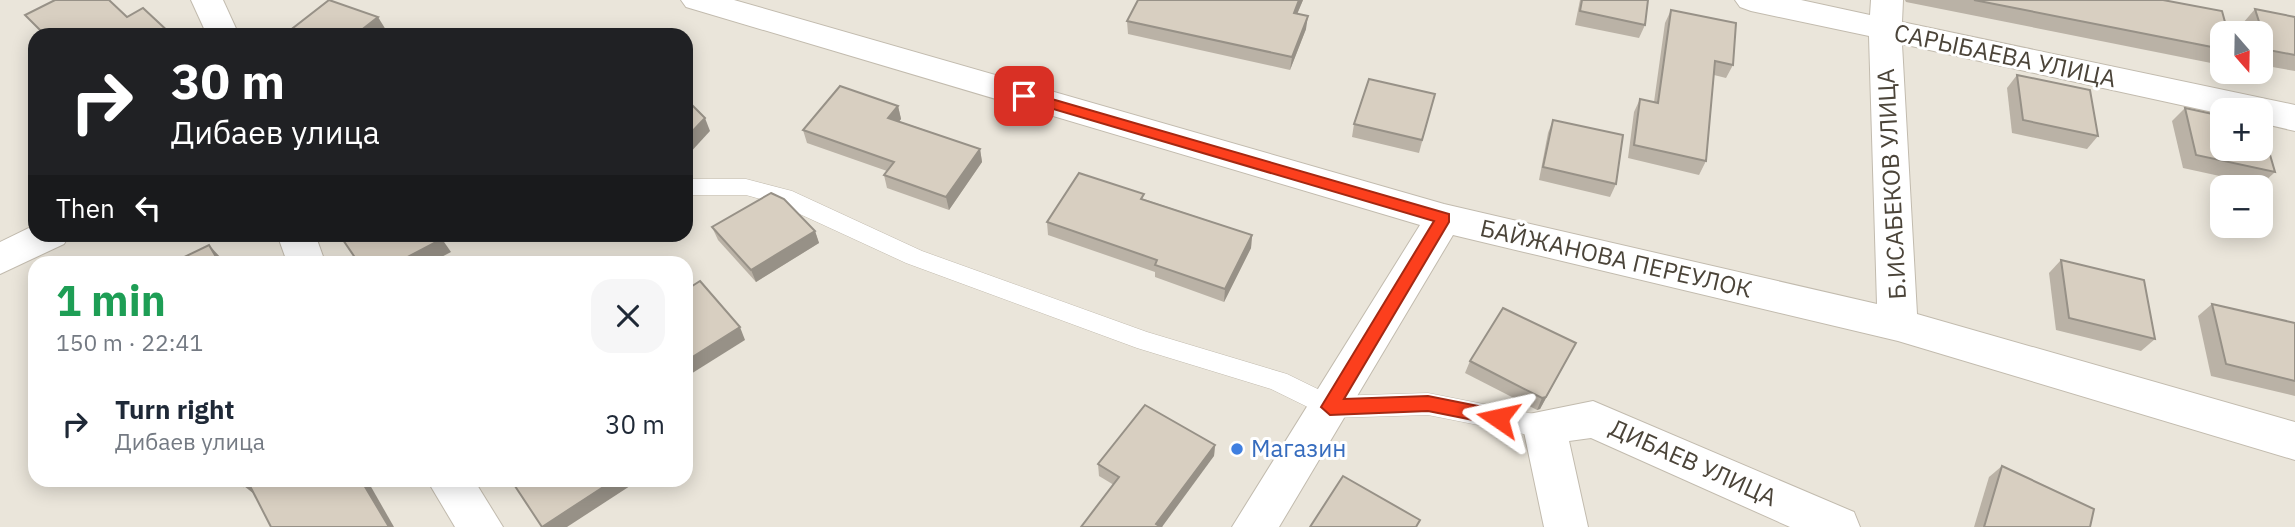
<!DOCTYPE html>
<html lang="en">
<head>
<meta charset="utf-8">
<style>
  :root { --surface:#fff; --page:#f6f6f7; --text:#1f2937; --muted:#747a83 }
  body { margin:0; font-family:"IBM Plex Sans",sans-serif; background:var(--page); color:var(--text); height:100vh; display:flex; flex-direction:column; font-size:26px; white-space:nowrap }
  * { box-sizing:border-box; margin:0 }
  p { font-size:23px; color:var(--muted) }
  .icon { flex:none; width:38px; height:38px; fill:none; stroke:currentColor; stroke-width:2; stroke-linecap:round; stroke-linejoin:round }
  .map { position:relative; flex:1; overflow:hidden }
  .details { position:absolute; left:28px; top:256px; width:665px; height:231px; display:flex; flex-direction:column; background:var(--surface); border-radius:21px; box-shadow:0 4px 18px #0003 }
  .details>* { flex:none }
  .guide { position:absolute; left:28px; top:28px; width:665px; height:214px; border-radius:21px; box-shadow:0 4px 18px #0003; background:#202124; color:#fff; overflow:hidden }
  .needle { width:46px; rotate:160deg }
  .buttons { position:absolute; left:2210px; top:21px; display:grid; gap:14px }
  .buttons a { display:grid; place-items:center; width:63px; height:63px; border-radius:14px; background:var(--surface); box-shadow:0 4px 18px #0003; font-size:35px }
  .pin { position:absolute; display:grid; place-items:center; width:60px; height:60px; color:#fff; margin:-30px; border-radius:14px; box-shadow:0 4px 10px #0006 }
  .me { position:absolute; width:77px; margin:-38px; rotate:281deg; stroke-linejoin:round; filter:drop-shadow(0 0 5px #0008) }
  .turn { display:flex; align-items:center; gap:24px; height:147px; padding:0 28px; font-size:32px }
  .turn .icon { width:91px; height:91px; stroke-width:2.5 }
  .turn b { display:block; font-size:49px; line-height:60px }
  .then { display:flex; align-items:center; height:66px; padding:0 28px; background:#0003; gap:14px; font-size:26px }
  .round { display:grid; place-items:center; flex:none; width:74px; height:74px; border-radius:21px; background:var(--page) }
  .summary { display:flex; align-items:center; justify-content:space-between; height:119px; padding:0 28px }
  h1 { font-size:42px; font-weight:700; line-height:52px; color:#1e9e55 }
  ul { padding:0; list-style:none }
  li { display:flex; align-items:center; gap:21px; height:98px; padding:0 28px }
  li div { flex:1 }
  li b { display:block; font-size:26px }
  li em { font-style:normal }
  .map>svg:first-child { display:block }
  .residential { fill:#eae5da; fill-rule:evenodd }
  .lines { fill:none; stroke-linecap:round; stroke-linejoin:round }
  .lane-casing { stroke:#c2bbae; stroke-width:1 }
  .street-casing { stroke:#c2bbae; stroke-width:2 }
  .lane { fill:#fff; fill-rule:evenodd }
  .street { fill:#fff; fill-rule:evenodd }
  .wall { fill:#bab2a6 }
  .shaded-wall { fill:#979187 }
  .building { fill:#d8cfc1; stroke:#979187; stroke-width:2 }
  .route { fill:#fc3f1d; stroke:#a42913; stroke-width:2 }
  .shop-dot { fill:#3f7fe0; stroke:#fff; stroke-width:2.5 }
  .labels { text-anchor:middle; stroke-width:6; stroke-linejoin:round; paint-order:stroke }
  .street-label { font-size:24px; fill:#4b4439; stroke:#fff }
  .shop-label { font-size:24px; fill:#366cbe; stroke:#fff; text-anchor:start }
</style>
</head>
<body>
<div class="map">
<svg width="2295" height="527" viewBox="0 0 2295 527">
  <rect width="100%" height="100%" fill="#f6f3ec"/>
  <path class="residential" d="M0,0h2295v527h-2295zM2222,33h39v39h-39zM35,35h651v199h-651zM2222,110h39v39h-39zM2222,187h39v39h-39zM35,262h651v218h-651z"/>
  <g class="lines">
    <defs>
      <polygon id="lane" points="686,179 746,179 792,191 922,251 1147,332 1287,374 1332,396 1428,393 1544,416 1553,419 1557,427 1553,435 1544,438 1428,415 1330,418 1271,389 1137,348 906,263 778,204 746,195 686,195"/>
      <g id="street">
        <polygon points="191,0 223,0 239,35 207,35"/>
        <polygon points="681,0 734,0 1444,204 1877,304 1869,36 1751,11 1740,7 1735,0 1801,0 1870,15 1871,0 1903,0 1902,22 2295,105 2295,131 2261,123 2261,110 2222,110 2222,114 1902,44 1917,314 2295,422 2295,460 1898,341 1453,235 1279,527 1232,527 1420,225 686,7"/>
        <polygon points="35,225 35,234 70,234 64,244 0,274 0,242"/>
        <polygon points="277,234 315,234 325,262 287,262"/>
        <polygon points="1593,401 1854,512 1860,527 1790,527 1591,438 1569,441 1588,527 1544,527 1523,427 1529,414"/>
        <polygon points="427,480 474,480 503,527 455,527"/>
      </g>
    </defs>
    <use href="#lane" class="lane-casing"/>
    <use href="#street" class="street-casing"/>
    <use href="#lane" class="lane"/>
    <use href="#street" class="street"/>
  </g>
  <g class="wall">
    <polygon points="1303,0 1297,14 1306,29 1290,70 1128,34 1127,21"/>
    <polygon points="1580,0 1648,0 1645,25 1639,38 1575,25"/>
    <polygon points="1905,0 2163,0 2222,33 2222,63 2221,65 1906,2"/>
    <polygon points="2255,9 2295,17 2295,71 2261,65 2261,33 2246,33 2243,23"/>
    <polygon points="1671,10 1733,65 1726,78 1714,75 1706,161 1699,175 1628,158 1634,112 1640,99 1654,102 1665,23"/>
    <polygon points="2017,75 2098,136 2087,149 2012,133 2007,88"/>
    <polygon points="1435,94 1419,153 1352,137 1354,124"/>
    <polygon points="898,106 901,119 899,121 980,149 982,162 949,210 887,188 884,175 887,171 807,143 803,130"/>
    <polygon points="2185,108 2275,172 2261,185 2183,168 2172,121"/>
    <polygon points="1553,120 1616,184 1610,197 1539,180 1548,133"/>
    <polygon points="1144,199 1252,235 1251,248 1224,302 1155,277 1155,272 1048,235 1047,222"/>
    <polygon points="712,227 815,231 819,243 756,282 718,240"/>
    <polygon points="2061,260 2155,339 2141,351 2056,330 2049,273"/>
    <polygon points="2212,304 2295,323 2295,396 2211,376 2198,316"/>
    <polygon points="1576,343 1540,409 1537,410 1465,373 1470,361"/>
    <polygon points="1215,445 1214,456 1114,485 1099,476 1098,464"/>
    <polygon points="2002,466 2090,527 1974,527 1989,477"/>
  </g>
  <g class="shaded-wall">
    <polygon points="1299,0 1303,0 1292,26 1294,13"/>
    <polygon points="1308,16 1306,29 1290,70 1292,57"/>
    <polygon points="378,17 386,30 380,35 355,35"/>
    <polygon points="898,106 901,119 892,131 888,118"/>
    <polygon points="705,118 710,131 688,155 686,151 686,138"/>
    <polygon points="980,149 982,162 949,210 946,197"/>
    <polygon points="815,231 819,243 756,282 751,270"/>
    <polygon points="1252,235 1251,248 1224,302 1225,289"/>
    <polygon points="442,239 451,252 432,262 398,262"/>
    <polygon points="209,245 221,258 224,262 219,262"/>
    <polygon points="740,327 745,340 686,377 686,361"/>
    <polygon points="1576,343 1540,409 1537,410 1542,398"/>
    <polygon points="1215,445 1214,456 1162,527 1156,527 1156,524"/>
    <polygon points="361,480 364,480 370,485 394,527 389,527"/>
    <polygon points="614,480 626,480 630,486 567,527 542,527"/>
    <polygon points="249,484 258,497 244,486"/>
  </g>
  <g class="building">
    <polygon points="55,0 109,0 127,17 143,8 172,35 71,35 69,33 65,35 45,35 25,15"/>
    <polygon points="329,0 378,17 355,35 284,35"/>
    <polygon points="1138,0 1299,0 1294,13 1308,16 1292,57 1127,21"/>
    <polygon points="1582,0 1648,0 1645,25 1580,11"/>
    <polygon points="1974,0 2163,0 2222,11 2228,33 2222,33 2222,49"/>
    <polygon points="2255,9 2295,17 2295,55 2268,50"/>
    <polygon points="1671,10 1736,23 1733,65 1715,61 1706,161 1634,145 1640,99 1658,103"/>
    <polygon points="2017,75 2090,90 2098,136 2023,120"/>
    <polygon points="1369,79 1435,94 1422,140 1354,124"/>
    <polygon points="840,86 898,106 888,118 980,149 946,197 884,175 894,162 803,130"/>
    <polygon points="686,99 705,118 686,138"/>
    <polygon points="2185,108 2222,116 2222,149 2261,149 2261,124 2275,172 2196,155"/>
    <polygon points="1553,120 1623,135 1616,184 1543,167"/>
    <polygon points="35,128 35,136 30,130"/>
    <polygon points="1079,173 1144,194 1141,199 1252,235 1225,289 1155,265 1157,260 1047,222"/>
    <polygon points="771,193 784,199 815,231 751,270 712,227"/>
    <polygon points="339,234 439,234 442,239 398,262 358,262"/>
    <polygon points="209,245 219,262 174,262"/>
    <polygon points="2061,260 2144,280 2155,339 2069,318"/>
    <polygon points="700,281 740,327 686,361 686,290"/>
    <polygon points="2212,304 2295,323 2295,381 2226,364"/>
    <polygon points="1503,308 1576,343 1546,397 1542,398 1470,361"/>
    <polygon points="1145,405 1215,445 1156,524 1161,527 1081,527 1119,477 1098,464"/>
    <polygon points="2002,466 2094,509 2090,527 1984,527"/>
    <polygon points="1343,476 1420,520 1416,527 1310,527"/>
    <polygon points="241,480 361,480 389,527 271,527 249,484 244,486"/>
    <polygon points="511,480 614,480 542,527"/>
  </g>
  <polygon class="route" points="1024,91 1449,214 1449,222 1344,399 1428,396 1498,410 1504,412 1507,418 1504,423 1498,425 1428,411 1330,415 1321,407 1434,221 1019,99 1017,96"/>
  <circle class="shop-dot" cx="1237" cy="449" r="7"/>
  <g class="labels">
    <g class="street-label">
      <text transform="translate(2005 56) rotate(12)" y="8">САРЫБАЕВА УЛИЦА</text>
      <text transform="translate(1892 184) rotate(-93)" y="8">Б.ИСАБЕКОВ УЛИЦА</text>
      <text transform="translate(1616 259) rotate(13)" y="8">БАЙЖАНОВА ПЕРЕУЛОК</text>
      <text transform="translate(1693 463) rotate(24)" y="8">ДИБАЕВ УЛИЦА</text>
    </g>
    <g class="shop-label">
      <text x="1251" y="457">Магазин</text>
    </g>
  </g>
</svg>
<div class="buttons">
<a><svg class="needle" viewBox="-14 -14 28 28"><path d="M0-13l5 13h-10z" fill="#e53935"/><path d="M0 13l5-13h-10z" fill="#747a83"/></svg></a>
<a>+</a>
<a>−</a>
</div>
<div class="pin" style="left:1024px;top:96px;background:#d93025"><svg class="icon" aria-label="arrive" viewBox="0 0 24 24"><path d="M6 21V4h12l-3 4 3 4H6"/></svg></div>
<svg class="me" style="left:1498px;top:418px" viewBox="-20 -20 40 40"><path d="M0-17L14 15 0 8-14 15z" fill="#fc3f1d" stroke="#fff" stroke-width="4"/></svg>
<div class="guide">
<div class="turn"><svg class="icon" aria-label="right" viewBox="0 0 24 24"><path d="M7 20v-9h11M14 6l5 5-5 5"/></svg><div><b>30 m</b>Дибаев улица</div></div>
<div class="then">Then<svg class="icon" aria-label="left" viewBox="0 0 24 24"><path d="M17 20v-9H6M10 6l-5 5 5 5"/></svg></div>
</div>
<section class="details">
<div class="summary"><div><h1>1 min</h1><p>150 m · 22:41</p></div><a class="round"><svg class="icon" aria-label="close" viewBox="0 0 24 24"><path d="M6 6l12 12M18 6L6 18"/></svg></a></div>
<ul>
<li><svg class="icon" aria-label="right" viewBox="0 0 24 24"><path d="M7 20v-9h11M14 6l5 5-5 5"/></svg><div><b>Turn right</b><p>Дибаев улица</p></div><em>30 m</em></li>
</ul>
</section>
</div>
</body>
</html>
